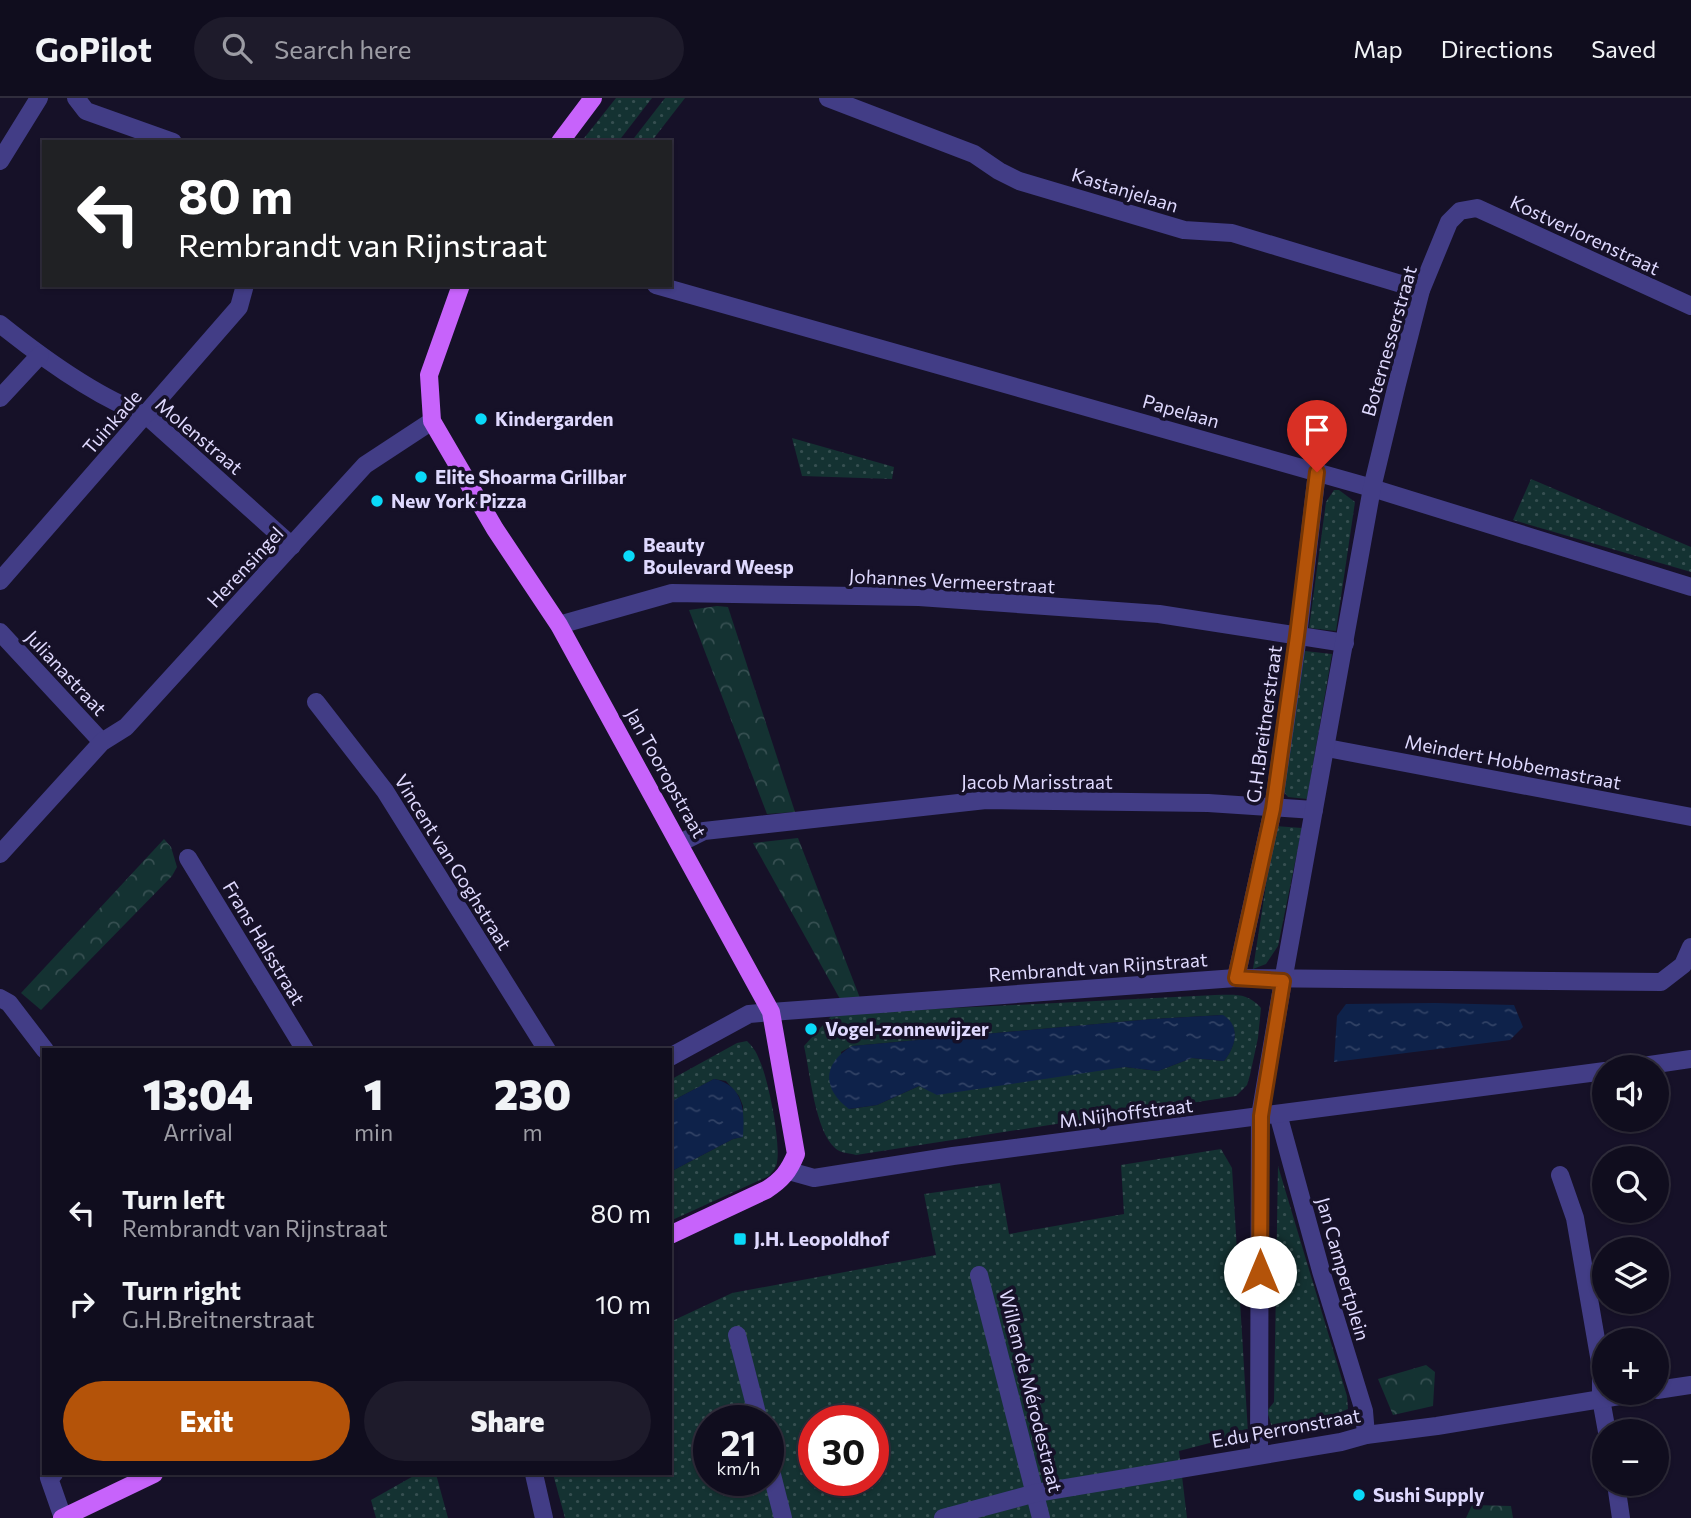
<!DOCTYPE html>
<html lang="en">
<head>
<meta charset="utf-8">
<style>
  :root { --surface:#100d1e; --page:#1e1b2b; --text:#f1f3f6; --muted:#9c9ca4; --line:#302d3c; --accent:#b45309 }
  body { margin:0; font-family:Commissioner,sans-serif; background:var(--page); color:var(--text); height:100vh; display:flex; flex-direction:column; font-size:26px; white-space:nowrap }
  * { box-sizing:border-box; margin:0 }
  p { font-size:23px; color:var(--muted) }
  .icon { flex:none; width:38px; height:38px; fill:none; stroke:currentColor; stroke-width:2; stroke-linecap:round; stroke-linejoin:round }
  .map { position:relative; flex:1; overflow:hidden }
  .details { position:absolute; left:42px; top:950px; width:630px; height:427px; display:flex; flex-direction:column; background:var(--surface); border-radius:0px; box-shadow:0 2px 5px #0004,0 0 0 2px var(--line) }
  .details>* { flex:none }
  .top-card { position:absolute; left:42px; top:42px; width:630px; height:147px; border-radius:0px; box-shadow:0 2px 5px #0004,0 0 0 2px var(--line); background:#202124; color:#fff; overflow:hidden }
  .buttons { position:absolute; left:1592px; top:957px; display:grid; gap:14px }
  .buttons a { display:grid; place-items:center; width:77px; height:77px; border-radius:50%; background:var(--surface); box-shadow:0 2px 5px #0004,0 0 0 2px var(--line); font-size:35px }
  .speed { position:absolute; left:693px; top:1307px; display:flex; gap:14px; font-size:35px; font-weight:700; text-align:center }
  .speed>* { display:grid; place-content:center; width:91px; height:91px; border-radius:50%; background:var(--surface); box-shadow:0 2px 5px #0004,0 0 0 2px var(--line); line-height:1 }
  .speed small { font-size:18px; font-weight:400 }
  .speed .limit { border:10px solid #d22; background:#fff; color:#111 }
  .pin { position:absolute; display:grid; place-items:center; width:60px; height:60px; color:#fff; margin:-72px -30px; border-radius:50% 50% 50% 0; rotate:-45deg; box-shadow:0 0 7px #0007 }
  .pin .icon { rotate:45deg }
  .me { position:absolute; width:77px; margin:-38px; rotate:0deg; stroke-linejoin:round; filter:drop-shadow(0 0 5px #0008) }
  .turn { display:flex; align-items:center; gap:24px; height:147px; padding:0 21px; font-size:32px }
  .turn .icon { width:91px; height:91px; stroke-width:2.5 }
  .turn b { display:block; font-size:49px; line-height:60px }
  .eta { display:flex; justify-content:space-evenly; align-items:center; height:119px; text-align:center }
  .eta b { font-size:42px; font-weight:800; line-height:49px }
  .cta { display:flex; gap:14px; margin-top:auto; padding:14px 21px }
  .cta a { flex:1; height:80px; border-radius:42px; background:var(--accent); color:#fff; font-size:28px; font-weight:800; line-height:80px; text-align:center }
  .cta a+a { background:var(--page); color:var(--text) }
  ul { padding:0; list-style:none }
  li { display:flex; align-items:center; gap:21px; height:91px; padding:0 21px }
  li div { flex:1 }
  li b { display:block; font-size:26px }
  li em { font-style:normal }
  header { display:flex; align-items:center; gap:42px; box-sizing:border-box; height:98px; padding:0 35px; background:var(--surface); border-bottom:2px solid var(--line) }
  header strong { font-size:33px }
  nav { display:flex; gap:38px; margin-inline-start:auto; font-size:24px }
  .search { width:490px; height:63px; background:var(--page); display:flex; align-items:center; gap:18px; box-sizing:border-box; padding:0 24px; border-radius:38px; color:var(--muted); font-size:26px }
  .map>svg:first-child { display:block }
  .grass { fill:url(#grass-dots); fill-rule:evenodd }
  .forest { fill:url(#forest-crowns) }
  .water { fill:url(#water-ripples) }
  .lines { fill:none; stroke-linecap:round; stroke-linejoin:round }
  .minor { stroke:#423d86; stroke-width:18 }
  .major { stroke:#c763fb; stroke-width:18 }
  .route-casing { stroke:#753606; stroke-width:18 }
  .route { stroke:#b45309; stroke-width:12 }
  .poi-dot { fill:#0adaf9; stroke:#161128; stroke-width:2.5 }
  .labels { text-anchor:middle; stroke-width:7; stroke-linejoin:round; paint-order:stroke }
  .street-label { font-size:19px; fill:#dfd9fe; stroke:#161128 }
  .poi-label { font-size:19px; font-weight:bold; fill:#dfd9fe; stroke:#161128; text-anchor:start }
</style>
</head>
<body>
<header>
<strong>GoPilot</strong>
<div class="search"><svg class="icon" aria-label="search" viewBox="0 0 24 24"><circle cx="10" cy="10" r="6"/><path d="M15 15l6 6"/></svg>Search here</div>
<nav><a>Map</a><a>Directions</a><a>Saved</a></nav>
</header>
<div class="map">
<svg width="1691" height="1420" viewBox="0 0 1691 1420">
  <defs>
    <pattern id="grass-dots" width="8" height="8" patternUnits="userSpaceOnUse" patternTransform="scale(1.75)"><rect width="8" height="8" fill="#143232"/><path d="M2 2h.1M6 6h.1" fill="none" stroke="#364f51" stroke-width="1.8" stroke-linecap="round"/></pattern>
    <pattern id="forest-crowns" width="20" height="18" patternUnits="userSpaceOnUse" patternTransform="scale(1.75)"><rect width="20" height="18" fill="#143232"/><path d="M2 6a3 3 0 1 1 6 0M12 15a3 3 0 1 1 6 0" fill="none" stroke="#364f51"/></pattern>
    <pattern id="water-ripples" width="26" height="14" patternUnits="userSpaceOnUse" patternTransform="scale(1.75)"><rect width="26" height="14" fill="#0e224a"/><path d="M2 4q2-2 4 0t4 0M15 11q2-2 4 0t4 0" fill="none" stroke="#314265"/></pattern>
  </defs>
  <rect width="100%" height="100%" fill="#161128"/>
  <g class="grass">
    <polygon points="616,0 652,0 618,44 581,44"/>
    <polygon points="665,0 685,0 651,44 631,44"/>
    <polygon points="792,340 894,369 892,381 802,378"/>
    <polygon points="1531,381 1691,449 1691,474 1513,422"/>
    <polygon points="1334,392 1339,392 1355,404 1336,533 1309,530 1326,404"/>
    <polygon points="1305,553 1332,556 1307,701 1288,699 1283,693"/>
    <polygon points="1275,728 1302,730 1278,848 1266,866 1253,871"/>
    <path d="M1215,897c19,0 32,-3 46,13l-3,30 -8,37 -3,10 -11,11 -380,59c-7,-2 -16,-2 -21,-7 -20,-17 -25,-76 -31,-102l29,-32zM1222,917c19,11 14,31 2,46l-32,-3 -34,13 -33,-4 -206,19 -42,19 -27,4 -9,-57 11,-6 301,-27z"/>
    <path d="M747,943c5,5 9,10 12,18 9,18 22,84 18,103 0,5 -5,10 -8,14l-99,45v-49l63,-33 9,-2 1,-31 -4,-10 -13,-15 -12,-2 -44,23v-22l67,-37z"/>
    <path d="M1221,1051l11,19 16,265 -69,18 8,67h-622l-12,-44h117v-152l62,-29 204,-38 -12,-61 76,-11 9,51 115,-20 -3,-49zM709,1323h59v59h-59zM814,1323h59v59h-59z"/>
    <polygon points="1278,1068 1347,1298 1348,1311 1331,1318 1333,1326 1274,1336 1267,1313 1274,1304"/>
    <polygon points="417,1376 436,1376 448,1420 376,1420 371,1402"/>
  </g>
  <g class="forest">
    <polygon points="717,508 728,509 795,714 767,716 689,512"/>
    <polygon points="798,740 860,900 840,901 753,745"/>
    <polygon points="164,741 171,749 177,769 172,778 41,912 21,895"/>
    <polygon points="1426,1267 1435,1274 1433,1308 1393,1317 1378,1281"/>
    <polygon points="1472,1407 1511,1408 1513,1420 1466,1420"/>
  </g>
  <g class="water">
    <polygon points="1435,905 1514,907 1523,929 1510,942 1334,964 1337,918 1346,906"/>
    <path d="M1223,917c18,11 13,31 1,46l-32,-3 -34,13 -33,-4 -188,28 -18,-9 -42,19 -28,4c-27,-20 -27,-45 3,-63l301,-27z"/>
    <path d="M714,981c30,6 31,33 29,58l-10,2 -63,33v-70z"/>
  </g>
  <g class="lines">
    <g class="minor">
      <polyline points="76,0 86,13 173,44"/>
      <polyline points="828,0 974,56 999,73 1019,83 1184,132 1232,135 1421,192"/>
      <polyline points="0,63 39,0"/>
      <polyline points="656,187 1372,390 1691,489"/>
      <path d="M0,226c40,32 98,74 146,91l146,131"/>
      <polyline points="0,300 40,257"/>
      <polyline points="0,483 239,209 245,187"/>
      <polyline points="559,527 672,495 919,499 1159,516 1345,545"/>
      <polyline points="0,534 102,644"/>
      <polyline points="316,604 385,693 547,952"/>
      <polyline points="1327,650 1691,719"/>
      <polyline points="680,745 704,733 986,702 1208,705 1314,712"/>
      <polyline points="0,756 102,644 126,629 365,367 432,323"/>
      <polyline points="188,760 305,952"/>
      <polyline points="1236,880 1273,711 1298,538 1317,374"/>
      <polyline points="0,900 9,905 45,952"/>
      <polyline points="670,959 749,916 771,914 1236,880 1661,884 1683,867 1691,849"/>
      <polyline points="1629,970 1691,961"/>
      <polyline points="1278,1016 1321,1173 1364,1313 1366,1337"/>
      <polyline points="789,1073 814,1080 953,1058 1605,973"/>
      <polyline points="1560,1077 1575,1120 1601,1270 1601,1301 1607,1334"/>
      <polyline points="979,1177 1041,1420"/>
      <polyline points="737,1237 759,1323"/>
      <polyline points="1657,1292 1691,1287"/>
      <polyline points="1259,1357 1260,1018 1283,883 1372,390 1397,286 1421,192 1449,124 1460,113 1477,110 1691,208"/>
      <polyline points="768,1361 783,1420"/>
      <polyline points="54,1376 49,1380 63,1420"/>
      <polyline points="534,1376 544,1420"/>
      <polyline points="1616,1386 1621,1420"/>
      <polyline points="943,1420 1036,1395 1341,1344 1366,1337 1437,1328 1638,1295"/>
    </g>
    <g class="major">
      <polyline points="560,44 593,0"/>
      <path d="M461,187l-32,90 3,46 63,108 64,96 212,387 25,142c-7,17 -14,26 -30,36l-96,45"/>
      <polyline points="62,1420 154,1376"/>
    </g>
  </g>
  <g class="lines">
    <defs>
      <polyline id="route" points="1260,1174 1261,1018 1283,883 1236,880 1273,711 1297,538 1317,374"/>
    </defs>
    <use href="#route" class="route-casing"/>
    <use href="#route" class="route"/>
  </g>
  <g class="poi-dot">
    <circle cx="481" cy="321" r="7"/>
    <circle cx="421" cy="379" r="7"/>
    <circle cx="377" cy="403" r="7"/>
    <circle cx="629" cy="458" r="7"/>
    <circle cx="811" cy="931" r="7"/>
    <rect x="733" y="1134" width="14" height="14" rx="3.5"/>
    <circle cx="1359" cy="1397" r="7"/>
  </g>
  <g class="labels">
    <g class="street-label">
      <text transform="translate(1125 92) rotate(17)" y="7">Kastanjelaan</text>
      <text transform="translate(1585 137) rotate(25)" y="7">Kostverlorenstraat</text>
      <text transform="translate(1389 243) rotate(-74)" y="7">Boternesserstraat</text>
      <text transform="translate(1181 313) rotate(16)" y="7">Papelaan</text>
      <text transform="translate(112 324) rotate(-49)" y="7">Tuinkade</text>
      <text transform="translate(199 338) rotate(40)" y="7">Molenstraat</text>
      <text transform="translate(245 469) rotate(-47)" y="7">Herensingel</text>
      <text transform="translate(952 483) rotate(3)" y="7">Johannes Vermeerstraat</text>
      <text transform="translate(66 575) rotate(47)" y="7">Julianastraat</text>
      <text transform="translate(1264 626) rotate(-82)" y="7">G.H.Breitnerstraat</text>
      <text transform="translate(1513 664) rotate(11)" y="7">Meindert Hobbemastraat</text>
      <text transform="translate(666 675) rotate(61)" y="7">Jan Tooropstraat</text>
      <text x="1037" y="691">Jacob Marisstraat</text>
      <text transform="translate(453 764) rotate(58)" y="7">Vincent van Goghstraat</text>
      <text transform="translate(264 845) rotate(59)" y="7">Frans Halsstraat</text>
      <text transform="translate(1098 869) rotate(-4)" y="7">Rembrandt van Rijnstraat</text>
      <text transform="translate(1126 1015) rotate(-7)" y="7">M.Nijhoffstraat</text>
      <text transform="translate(1343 1171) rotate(74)" y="7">Jan Campertplein</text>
      <text transform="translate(1031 1293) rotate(76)" y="7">Willem de Mérodestraat</text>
      <text transform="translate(1286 1330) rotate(-10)" y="7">E.du Perronstraat</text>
    </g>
    <g class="poi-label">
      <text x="495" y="328">Kindergarden</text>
      <text x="435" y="386">Elite Shoarma Grillbar</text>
      <text x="391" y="410">New York Pizza</text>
      <text x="643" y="454">Beauty<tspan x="643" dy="22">Boulevard Weesp</tspan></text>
      <text x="825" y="938">Vogel-zonnewijzer</text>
      <text x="754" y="1148">J.H. Leopoldhof</text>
      <text x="1373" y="1404">Sushi Supply</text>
    </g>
  </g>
</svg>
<div class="buttons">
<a><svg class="icon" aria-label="sound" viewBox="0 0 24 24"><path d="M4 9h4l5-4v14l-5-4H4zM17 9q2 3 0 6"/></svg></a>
<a><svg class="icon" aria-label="search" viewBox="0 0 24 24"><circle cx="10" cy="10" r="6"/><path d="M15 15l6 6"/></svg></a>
<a><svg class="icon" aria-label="layers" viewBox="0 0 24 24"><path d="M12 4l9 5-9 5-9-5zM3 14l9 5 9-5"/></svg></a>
<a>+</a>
<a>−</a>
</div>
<div class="speed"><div>21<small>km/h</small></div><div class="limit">30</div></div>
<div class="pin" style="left:1317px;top:374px;background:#d93025"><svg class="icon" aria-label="arrive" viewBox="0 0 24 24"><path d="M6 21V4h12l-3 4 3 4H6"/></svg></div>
<svg class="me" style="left:1260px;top:1174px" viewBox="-20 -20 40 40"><circle r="19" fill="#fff"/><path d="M0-13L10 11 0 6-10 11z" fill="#b45309"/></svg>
<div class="top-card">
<div class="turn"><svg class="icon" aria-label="left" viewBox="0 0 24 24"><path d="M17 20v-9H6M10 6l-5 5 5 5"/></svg><div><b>80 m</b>Rembrandt van Rijnstraat</div></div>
</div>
<section class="details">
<div class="eta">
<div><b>13:04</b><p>Arrival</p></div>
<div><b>1</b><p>min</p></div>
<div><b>230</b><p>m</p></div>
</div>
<ul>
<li><svg class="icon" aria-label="left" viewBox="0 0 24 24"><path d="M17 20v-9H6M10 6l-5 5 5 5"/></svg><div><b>Turn left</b><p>Rembrandt van Rijnstraat</p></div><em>80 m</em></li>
<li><svg class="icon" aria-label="right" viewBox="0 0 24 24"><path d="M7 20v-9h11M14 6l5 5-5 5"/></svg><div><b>Turn right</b><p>G.H.Breitnerstraat</p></div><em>10 m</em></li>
</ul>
<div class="cta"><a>Exit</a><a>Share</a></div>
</section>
</div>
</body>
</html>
